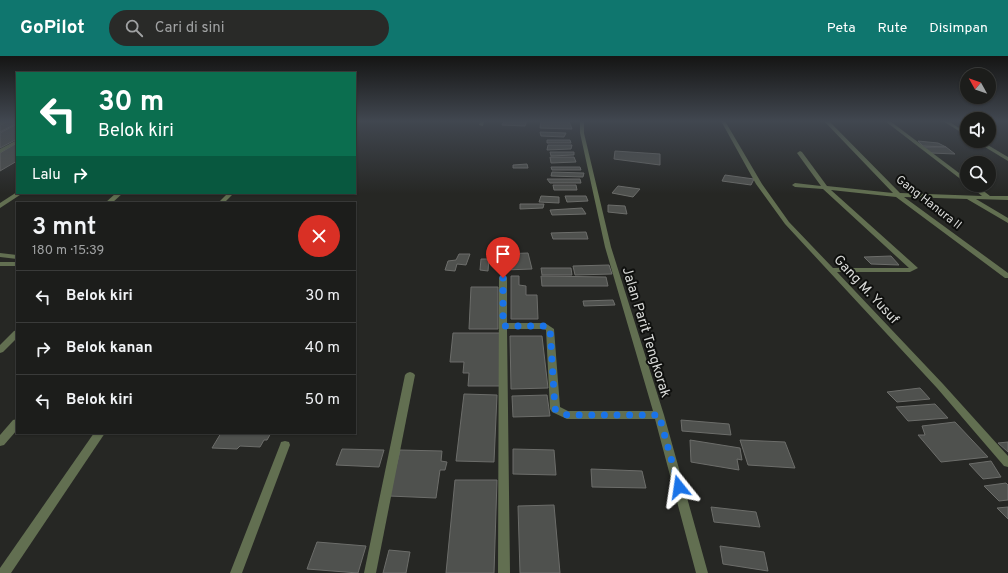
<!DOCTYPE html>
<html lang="id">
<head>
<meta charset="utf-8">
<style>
  :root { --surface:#1c1d1b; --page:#292a28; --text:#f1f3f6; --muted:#a0a2a3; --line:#3a3b3a; --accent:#0f766e }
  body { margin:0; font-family:Overpass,sans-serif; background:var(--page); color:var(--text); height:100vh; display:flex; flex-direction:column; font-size:15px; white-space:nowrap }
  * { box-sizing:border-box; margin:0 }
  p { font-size:13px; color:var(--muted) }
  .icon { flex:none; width:22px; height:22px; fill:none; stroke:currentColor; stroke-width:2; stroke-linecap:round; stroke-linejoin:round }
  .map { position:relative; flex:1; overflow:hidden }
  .side { position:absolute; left:16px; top:146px; width:340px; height:232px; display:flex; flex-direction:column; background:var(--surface); border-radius:0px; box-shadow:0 1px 3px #0004,0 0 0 1px var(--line) }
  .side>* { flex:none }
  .hud { position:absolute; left:16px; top:16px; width:340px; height:122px; border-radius:0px; box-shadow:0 1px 3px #0004,0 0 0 1px var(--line); background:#0b6e4f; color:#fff; overflow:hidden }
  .needle { width:26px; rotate:310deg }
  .fabs { position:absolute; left:960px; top:12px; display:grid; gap:8px }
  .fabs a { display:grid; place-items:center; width:36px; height:36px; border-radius:50%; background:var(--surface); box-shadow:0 1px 3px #0004,0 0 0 1px var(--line); font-size:20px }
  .pin { position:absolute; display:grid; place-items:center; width:34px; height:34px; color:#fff; margin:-41px -17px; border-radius:50% 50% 50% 0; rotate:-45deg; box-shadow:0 0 4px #0007 }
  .pin .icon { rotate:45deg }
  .me { position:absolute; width:44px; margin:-22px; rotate:345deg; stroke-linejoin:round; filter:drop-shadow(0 0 3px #0008) }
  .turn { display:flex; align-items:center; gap:14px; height:84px; padding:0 16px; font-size:18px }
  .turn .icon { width:52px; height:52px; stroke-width:2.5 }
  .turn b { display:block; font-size:28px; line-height:34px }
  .then { display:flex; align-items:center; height:38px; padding:0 16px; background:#0003; gap:8px; font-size:15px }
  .round { display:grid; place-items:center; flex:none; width:42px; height:42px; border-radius:21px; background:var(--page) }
  .overview { display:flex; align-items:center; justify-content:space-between; height:68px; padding:0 16px }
  h1 { font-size:24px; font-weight:600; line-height:30px }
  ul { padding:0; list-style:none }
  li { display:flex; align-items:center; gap:12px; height:52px; padding:0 16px; border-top:1px solid var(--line) }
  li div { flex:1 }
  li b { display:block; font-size:15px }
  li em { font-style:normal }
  header { display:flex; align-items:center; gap:24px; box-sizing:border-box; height:56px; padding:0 20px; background:var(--accent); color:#fff }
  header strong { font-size:19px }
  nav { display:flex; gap:22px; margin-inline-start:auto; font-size:14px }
  .search { width:280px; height:36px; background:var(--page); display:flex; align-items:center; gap:10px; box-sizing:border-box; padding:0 14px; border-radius:22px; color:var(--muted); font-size:15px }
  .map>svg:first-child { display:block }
  .building { fill:#4f514e; stroke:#6c6d6a }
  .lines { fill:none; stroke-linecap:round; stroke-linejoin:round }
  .street { fill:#626f51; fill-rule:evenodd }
  .route { stroke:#1a73e8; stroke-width:7; stroke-dasharray:0 12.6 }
  .labels { text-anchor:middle; stroke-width:4; stroke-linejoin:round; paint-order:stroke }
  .far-street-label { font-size:12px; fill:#d9dad8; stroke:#0f100e }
  .street-label { font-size:14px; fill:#d9dad8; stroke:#0f100e }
</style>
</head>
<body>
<header>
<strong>GoPilot</strong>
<div class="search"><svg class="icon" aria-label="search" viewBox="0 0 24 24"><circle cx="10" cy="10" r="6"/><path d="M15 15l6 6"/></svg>Cari di sini</div>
<nav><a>Peta</a><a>Rute</a><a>Disimpan</a></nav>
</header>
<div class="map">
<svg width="1008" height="517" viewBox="0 0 1008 517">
  <rect width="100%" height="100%" fill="#262724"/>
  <g class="building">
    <polygon points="8,65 17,65 17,67 0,76 0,69"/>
    <polygon points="504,65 527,65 525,70 502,69"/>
    <polygon points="541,65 569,65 572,73 540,72"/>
    <polygon points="17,68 17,83 0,92 0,77"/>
    <polygon points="540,76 566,77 564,81 541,80"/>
    <polygon points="547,84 570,84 571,87 547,87"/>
    <polygon points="918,85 938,87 946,91 923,90"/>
    <polygon points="17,87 17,105 0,115 0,97"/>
    <polygon points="548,89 572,89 571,93 547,94"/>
    <polygon points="923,91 946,91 955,98 931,97"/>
    <polygon points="615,95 660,98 660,109 614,103"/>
    <polygon points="550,96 574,96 574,99 551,100"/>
    <polygon points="550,101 574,101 576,106 551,107"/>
    <polygon points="527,108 528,112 513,112 513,109"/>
    <polygon points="551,111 580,111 581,114 552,114"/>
    <polygon points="552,116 584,117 583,121 551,120"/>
    <polygon points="725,119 754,123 751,129 722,125"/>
    <polygon points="547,123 580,123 581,127 550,127"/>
    <polygon points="553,129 576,129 577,134 554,134"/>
    <polygon points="618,130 640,133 633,141 612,137"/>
    <polygon points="541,140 559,141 559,147 539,146"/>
    <polygon points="565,140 586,140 588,145 567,146"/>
    <polygon points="520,148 544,148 543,152 520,153"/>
    <polygon points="608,149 625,150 627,158 608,156"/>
    <polygon points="582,152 586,158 552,159 550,154"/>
    <polygon points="586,176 588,183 553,183 551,177"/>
    <polygon points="528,197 532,213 504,214 502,198"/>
    <polygon points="459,198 470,198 466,209 457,208 455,215 445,214 448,205 456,204"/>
    <polygon points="891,200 899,209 871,208 864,201"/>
    <polygon points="481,203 489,203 488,215 480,214"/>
    <polygon points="609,209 612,218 575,219 573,210"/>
    <polygon points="541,212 571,212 572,219 542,219"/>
    <polygon points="511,220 519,220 519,229 526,230 526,239 537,239 538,263 511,263"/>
    <polygon points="541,220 606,221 608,230 542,230"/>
    <polygon points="471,231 498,231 498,273 469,273"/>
    <polygon points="613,244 615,249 584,250 583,245"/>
    <polygon points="453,277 502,277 501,330 468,330 469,317 463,317 464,306 450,306"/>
    <polygon points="510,280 542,280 548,332 511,333"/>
    <polygon points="920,332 930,343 897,346 887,336"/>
    <polygon points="464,338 497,339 494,406 456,405"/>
    <polygon points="547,339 550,360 513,361 512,340"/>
    <polygon points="935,348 948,362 908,365 896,351"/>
    <polygon points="681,364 729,368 731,379 682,375"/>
    <polygon points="955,366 988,401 941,406 918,379 925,379 922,370"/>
    <polygon points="221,377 271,377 267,384 264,384 260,391 240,390 237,393 212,392"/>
    <polygon points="690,384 740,392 742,404 737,403 739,414 691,406"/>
    <polygon points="740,384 785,386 795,412 748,409"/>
    <polygon points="1008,386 1008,396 998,387"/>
    <polygon points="342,393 384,394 379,411 336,409"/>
    <polygon points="513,393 554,394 556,419 513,418"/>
    <polygon points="400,394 442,395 441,405 447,406 445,414 440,414 436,442 389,440"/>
    <polygon points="991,405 1001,421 983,423 969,408"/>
    <polygon points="591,413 642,415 646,432 592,431"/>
    <polygon points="455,424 497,424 494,517 446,517"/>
    <polygon points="1006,427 1008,429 1008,444 999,445 984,430"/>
    <polygon points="554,449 560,517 520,517 518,450"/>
    <polygon points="711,451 756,456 760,471 714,466"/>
    <polygon points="1008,451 1008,463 997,452"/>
    <polygon points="317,486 366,490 358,517 307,513"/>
    <polygon points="720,490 764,496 768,515 723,508"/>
    <polygon points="389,494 410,496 406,517 383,517"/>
  </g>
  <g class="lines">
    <g class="street">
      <polygon points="2,65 7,65 0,69 0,66"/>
      <polygon points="480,65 484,65 483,70 479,69"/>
      <polygon points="580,65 584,65 584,77 611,191 664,359 708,517 696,517 655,363 567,363 552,356 550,353 546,274 543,273 507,273 510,517 498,517 499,222 500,220 506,220 507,222 507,267 545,267 554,273 560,351 568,355 653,355 605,191 580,77"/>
      <polygon points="721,65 725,65 762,128 789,166 833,212 909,212 823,133 795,131 792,129 795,127 821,130 797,97 800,95 802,96 827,130 893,137 824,65 829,65 900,137 982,140 969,129 976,129 990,140 1008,140 1008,144 976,143 1008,162 1008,167 967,143 904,141 1008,217 1008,222 1005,222 896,141 831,134 918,212 910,216 837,216 943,328 1008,400 1008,411 1004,410 937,332 785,168 756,128"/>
      <polygon points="885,65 890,65 967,123 967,128"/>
      <polygon points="943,65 948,65 967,77 967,80"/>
      <polygon points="17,84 17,87 0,97 0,93"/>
      <polygon points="975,85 981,85 1008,101 1008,105"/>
      <polygon points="17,136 23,137 0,152 0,147"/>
      <polygon points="116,137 123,137 112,147 105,147"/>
      <polygon points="228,137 234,137 224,147 218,147"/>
      <polygon points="0,197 17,199 17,203 0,201"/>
      <rect x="0" y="206" width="17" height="4"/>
      <polygon points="17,274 17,282 3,296 0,297 0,289 14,275"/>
      <polygon points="410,316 413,317 415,319 376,517 364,517 405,319 407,317"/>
      <polygon points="17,363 17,374 4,389 0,390 0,379 13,364"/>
      <polygon points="94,377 105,377 11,517 0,517 0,512"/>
      <polygon points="285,385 289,386 290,389 242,517 230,517 280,389 281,386"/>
    </g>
  </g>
  <linearGradient id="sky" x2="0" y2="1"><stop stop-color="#151514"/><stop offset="0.47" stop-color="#414750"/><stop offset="1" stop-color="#414750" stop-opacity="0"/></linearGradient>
  <rect width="1008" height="138" fill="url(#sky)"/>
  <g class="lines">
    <polyline class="route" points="503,222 503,270 545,270 550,273 555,353 567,359 659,359 679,431"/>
  </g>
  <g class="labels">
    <g class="far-street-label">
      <text transform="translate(929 146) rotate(38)" y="4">Gang Hanura II</text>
    </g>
    <g class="street-label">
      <text transform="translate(867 233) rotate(47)" y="5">Gang M. Yusuf</text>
      <text transform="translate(647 276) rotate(73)" y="5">Jalan Parit Tengkorak</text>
    </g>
  </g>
</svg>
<div class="fabs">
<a><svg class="needle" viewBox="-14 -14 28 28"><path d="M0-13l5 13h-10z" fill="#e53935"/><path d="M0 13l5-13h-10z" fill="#a0a2a3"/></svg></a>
<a><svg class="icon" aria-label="sound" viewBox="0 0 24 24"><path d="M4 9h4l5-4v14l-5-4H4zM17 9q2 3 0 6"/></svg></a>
<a><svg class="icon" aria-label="search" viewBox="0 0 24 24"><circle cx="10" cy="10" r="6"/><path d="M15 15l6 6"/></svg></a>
</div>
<div class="pin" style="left:503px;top:222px;background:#d93025"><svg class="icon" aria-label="arrive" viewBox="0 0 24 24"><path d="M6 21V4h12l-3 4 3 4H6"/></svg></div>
<svg class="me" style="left:679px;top:431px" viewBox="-20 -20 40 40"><path d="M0-17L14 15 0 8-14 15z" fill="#1a73e8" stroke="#fff" stroke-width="4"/></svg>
<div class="hud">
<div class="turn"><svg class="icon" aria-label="left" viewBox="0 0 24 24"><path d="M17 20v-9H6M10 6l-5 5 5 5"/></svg><div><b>30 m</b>Belok kiri</div></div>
<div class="then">Lalu<svg class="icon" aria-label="right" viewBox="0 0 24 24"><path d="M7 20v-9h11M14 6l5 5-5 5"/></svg></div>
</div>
<section class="side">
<div class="overview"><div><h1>3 mnt</h1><p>180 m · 15:39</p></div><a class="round" style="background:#d93025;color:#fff"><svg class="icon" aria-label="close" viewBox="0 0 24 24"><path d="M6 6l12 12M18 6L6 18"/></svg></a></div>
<ul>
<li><svg class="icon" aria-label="left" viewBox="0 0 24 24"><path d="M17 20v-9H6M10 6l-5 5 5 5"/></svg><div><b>Belok kiri</b></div><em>30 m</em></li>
<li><svg class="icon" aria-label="right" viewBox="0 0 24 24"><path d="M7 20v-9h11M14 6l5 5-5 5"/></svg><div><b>Belok kanan</b></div><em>40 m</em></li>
<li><svg class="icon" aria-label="left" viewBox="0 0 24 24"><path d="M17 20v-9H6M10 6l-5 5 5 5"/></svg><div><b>Belok kiri</b></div><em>50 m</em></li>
</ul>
</section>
</div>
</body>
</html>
